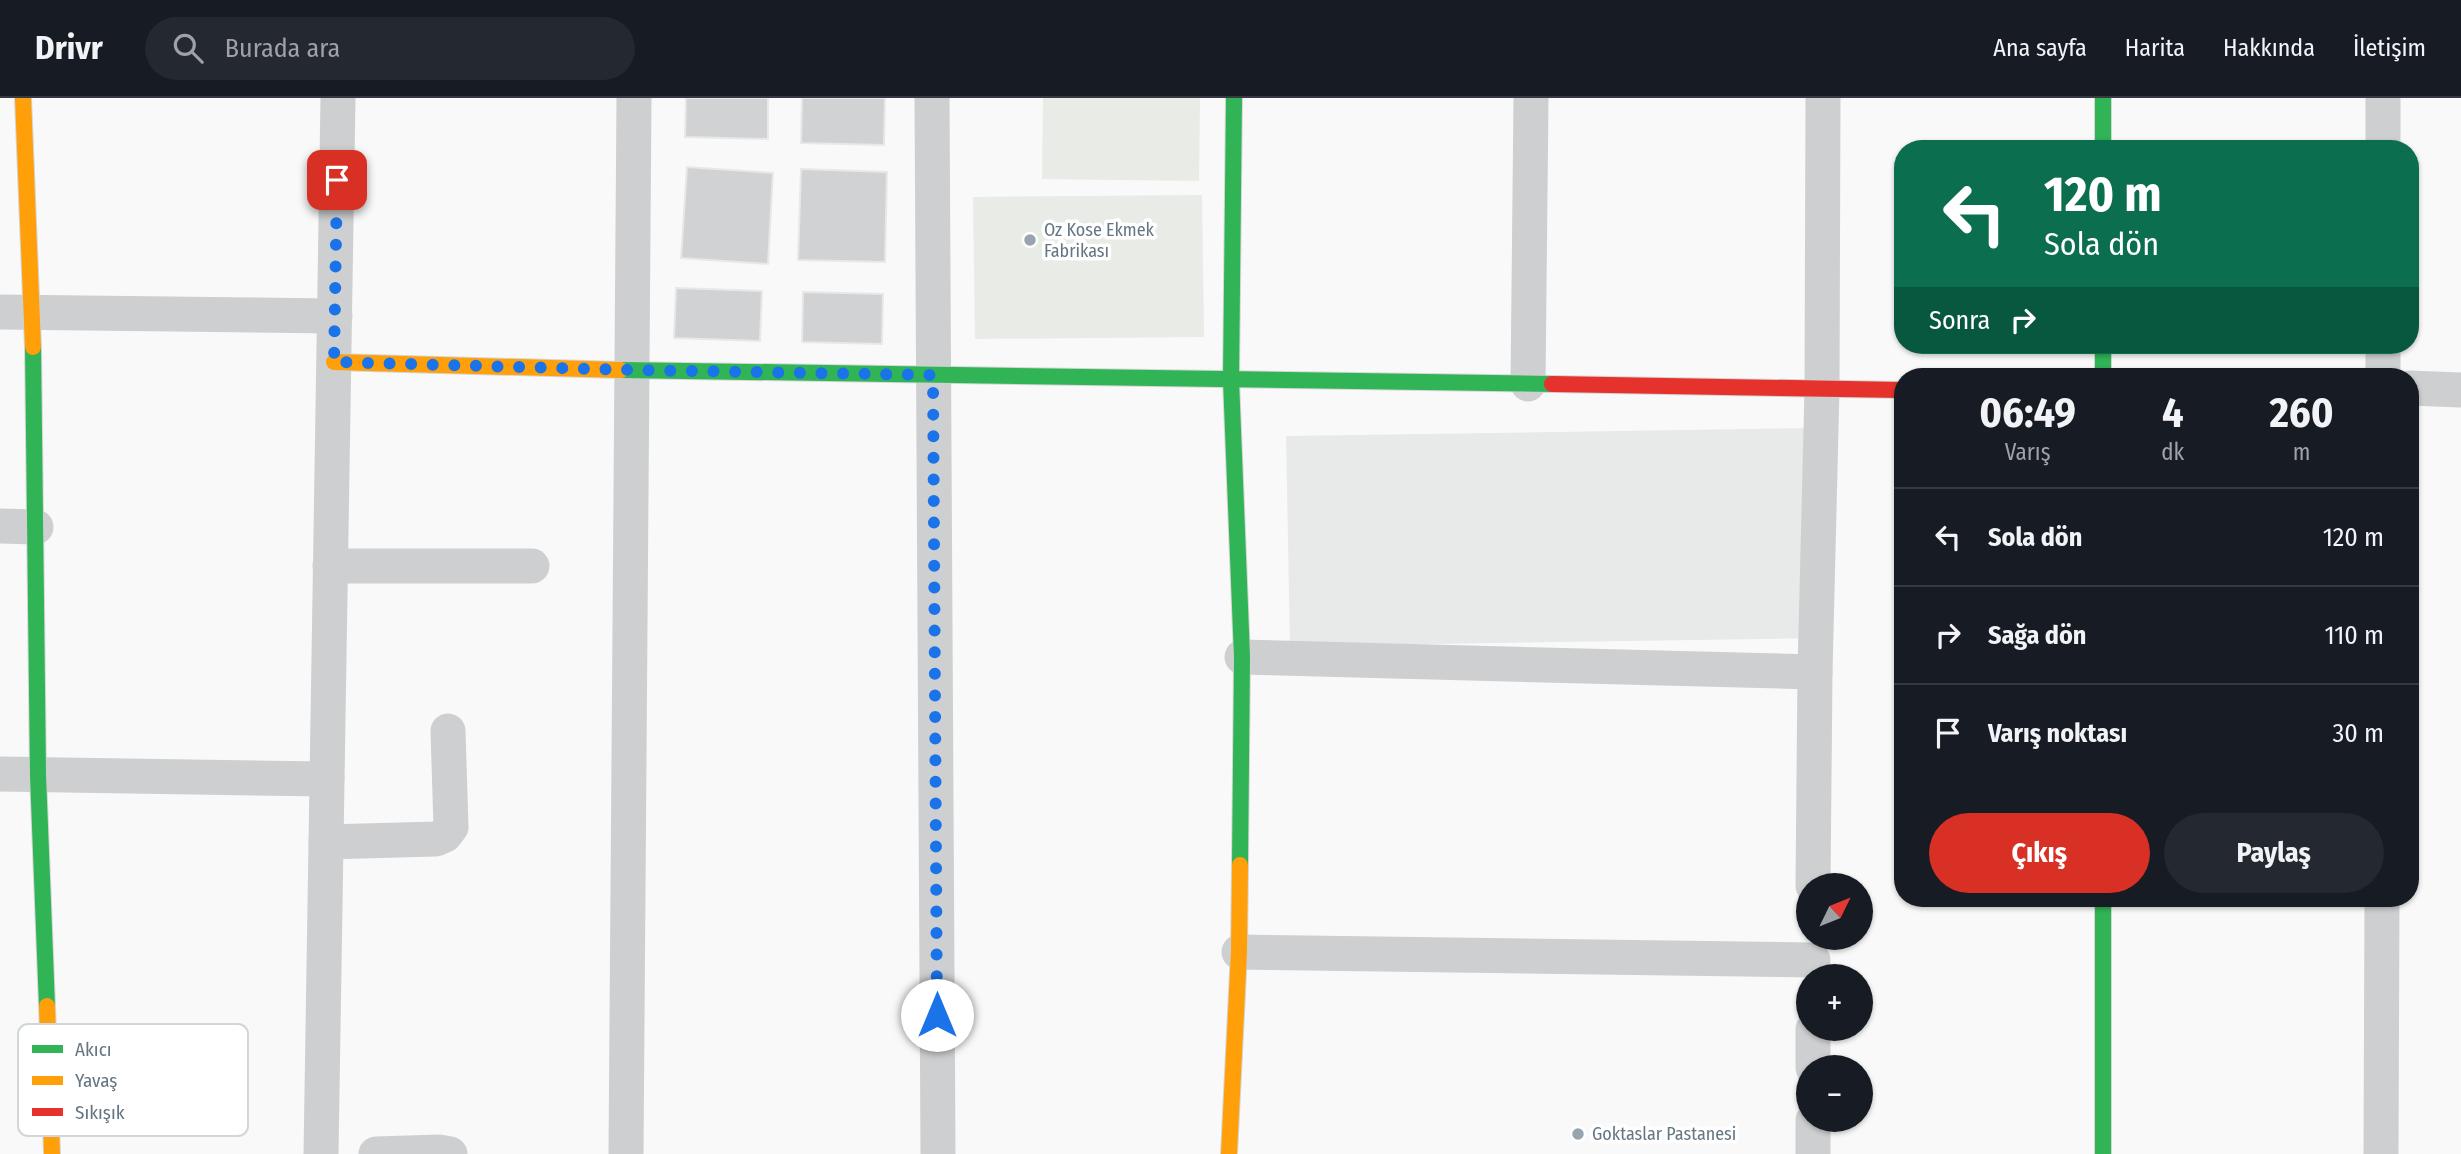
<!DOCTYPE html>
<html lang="tr">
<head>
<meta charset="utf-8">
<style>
  :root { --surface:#171b24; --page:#242831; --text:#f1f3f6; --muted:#9ea1a6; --line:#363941; --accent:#d93025 }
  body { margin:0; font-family:"Fira Sans Condensed",sans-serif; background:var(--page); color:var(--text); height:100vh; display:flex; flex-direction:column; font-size:26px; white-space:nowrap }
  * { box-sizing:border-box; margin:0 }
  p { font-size:23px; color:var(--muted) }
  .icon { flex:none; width:38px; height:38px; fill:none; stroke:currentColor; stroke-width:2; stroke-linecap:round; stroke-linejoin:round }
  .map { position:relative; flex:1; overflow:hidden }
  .panel { position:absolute; left:1894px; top:270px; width:525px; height:539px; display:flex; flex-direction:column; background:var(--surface); border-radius:28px; box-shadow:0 2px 5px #0004 }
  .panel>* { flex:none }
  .hud { position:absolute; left:1894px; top:42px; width:525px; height:214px; border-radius:28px; box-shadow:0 2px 5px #0004; background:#0b6e4f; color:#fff; overflow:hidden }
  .needle { width:46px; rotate:47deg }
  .tools { position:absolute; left:1796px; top:775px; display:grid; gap:14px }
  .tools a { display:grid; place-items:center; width:77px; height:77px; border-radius:50%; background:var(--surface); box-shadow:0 2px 5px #0004; font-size:35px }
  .pin { position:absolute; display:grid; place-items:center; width:60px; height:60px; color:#fff; margin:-30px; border-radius:14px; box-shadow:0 4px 10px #0006 }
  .me { position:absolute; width:77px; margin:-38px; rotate:0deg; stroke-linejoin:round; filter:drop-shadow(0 0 5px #0008) }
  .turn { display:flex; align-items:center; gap:24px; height:147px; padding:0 35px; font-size:32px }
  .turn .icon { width:91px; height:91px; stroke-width:2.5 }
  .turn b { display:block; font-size:49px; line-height:60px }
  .then { display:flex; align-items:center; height:66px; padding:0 35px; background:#0003; gap:14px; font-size:26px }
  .eta { display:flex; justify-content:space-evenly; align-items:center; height:119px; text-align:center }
  .eta b { font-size:42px; font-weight:700; line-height:49px }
  .primary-button { display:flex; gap:14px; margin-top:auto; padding:14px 35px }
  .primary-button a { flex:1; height:80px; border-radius:42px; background:var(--accent); color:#fff; font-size:28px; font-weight:700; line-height:80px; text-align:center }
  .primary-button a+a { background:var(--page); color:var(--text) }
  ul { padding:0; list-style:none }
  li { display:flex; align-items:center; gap:21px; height:98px; padding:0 35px; border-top:2px solid var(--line) }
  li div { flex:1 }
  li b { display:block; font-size:26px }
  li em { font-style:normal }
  header { display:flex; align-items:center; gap:42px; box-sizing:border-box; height:98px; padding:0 35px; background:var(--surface); border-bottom:2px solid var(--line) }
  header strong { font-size:33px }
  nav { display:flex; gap:38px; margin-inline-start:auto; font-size:24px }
  .search { width:490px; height:63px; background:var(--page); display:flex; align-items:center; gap:18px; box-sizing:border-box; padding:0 24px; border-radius:38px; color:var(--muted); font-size:26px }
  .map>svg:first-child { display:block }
  .built { fill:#e8e9e9 }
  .green { fill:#e8ebe6 }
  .building { fill:#d0d2d3; stroke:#e8e8e8; stroke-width:2 }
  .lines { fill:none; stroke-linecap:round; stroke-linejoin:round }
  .fast-casing { stroke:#d5d6d7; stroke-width:18 }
  .slow-casing { stroke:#d5d6d7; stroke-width:18 }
  .jam-casing { stroke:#d5d6d7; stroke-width:18 }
  .street { stroke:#cecfd0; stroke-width:35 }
  .fast { stroke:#30b455; stroke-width:16 }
  .slow { stroke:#ff9f0a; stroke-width:16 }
  .jam { stroke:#e5322d; stroke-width:16 }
  .route { stroke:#1a73e8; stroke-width:12; stroke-dasharray:0 21.6 }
  .poi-dot { fill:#99a4ac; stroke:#fff; stroke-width:2.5 }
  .labels { text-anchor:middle; stroke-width:7; stroke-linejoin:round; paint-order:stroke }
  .poi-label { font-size:18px; fill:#657683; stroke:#fff; text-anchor:start }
  .key { fill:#fff; stroke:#d1d6da; stroke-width:2 }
  .key-label { font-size:19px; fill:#657683 }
</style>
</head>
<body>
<header>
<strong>Drivr</strong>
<div class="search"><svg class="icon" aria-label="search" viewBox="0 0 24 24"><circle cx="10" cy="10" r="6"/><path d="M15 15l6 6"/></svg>Burada ara</div>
<nav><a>Ana sayfa</a><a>Harita</a><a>Hakkında</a><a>İletişim</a></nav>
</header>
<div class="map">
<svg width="2461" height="1056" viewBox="0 0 2461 1056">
  <rect width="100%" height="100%" fill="#f9f9f9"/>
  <polygon class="built" points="1819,330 1823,540 1290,548 1286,338"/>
  <g class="green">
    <polygon points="1043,0 1200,0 1199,83 1042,81"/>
    <polygon points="1202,97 1204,239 975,241 973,99"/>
  </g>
  <g class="building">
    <polygon points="686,0 768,0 768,41 685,39"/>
    <polygon points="802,0 885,0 884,47 801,45"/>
    <polygon points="687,69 773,75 768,166 681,160"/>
    <polygon points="801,71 887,74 885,164 798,162"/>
    <polygon points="676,190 762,193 760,243 674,240"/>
    <polygon points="803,194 883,196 882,246 802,244"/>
  </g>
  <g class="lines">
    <defs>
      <g id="fast">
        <polyline points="1234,0 1231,282 1242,559 1240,767"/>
        <polyline points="2103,0 2103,51"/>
        <polyline points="2103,247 2103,278"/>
        <polyline points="33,249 38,677 47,908"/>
        <polyline points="621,272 1552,286"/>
        <polyline points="2103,800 2103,1056"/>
      </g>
      <g id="slow">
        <polyline points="23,0 33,249"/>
        <polyline points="334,264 621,272"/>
        <polyline points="47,908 52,1056"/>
        <polyline points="1229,1056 1239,854 1240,767"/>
      </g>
      <polyline id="jam" points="1552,286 1902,292"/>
    </defs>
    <use href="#fast" class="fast-casing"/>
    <use href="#slow" class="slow-casing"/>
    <use href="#jam" class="jam-casing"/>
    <g class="street">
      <polyline points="932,0 938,1056"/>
      <polyline points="2383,51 2383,0"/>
      <polyline points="0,214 335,218"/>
      <polyline points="2383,278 2383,247"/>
      <polyline points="1528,286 1531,0"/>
      <polyline points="2410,290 2461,292"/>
      <polyline points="0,428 36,429"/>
      <polyline points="330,468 532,468"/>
      <polyline points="1242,559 1815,574"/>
      <polyline points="0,676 327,681"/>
      <polyline points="326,744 436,741 445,737 451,729 448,633"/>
      <polyline points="1813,788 1815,574 1822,291 1823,0"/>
      <polyline points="1239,854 1813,862"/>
      <polyline points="1813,931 1813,970"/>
      <polyline points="1813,1022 1813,1056"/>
      <polyline points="321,1056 338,0"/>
      <polyline points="376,1056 439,1054 450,1056"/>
      <polyline points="626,1056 634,0"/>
      <polyline points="2381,1056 2382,800"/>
    </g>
    <use href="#fast" class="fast"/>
    <use href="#slow" class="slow"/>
    <use href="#jam" class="jam"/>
  </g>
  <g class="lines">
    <polyline class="route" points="337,82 334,264 632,272 933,277 937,917"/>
  </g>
  <g class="poi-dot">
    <circle cx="1030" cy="142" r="7"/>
    <circle cx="1578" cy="1036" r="7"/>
  </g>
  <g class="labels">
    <g class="poi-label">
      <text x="1044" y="138">Oz Kose Ekmek<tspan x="1044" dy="21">Fabrikası</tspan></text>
      <text x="1592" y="1042">Goktaslar Pastanesi</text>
    </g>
  </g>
  <rect x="18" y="926" width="230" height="112" rx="10" class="key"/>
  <rect x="32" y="947" width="31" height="8" fill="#30b455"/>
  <rect x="32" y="978" width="31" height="9" fill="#ff9f0a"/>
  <rect x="32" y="1010" width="31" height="8" fill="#e5322d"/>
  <g class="key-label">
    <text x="75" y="958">Akıcı</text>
    <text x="75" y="989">Yavaş</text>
    <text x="75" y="1021">Sıkışık</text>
  </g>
</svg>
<div class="tools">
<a><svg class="needle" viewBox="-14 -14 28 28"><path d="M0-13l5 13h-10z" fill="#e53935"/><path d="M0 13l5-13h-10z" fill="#9ea1a6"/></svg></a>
<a>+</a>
<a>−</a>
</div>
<div class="pin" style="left:337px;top:82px;background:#d93025"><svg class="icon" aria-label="arrive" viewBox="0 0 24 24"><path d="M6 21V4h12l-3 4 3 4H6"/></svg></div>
<svg class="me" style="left:937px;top:917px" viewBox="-20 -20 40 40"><circle r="19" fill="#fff"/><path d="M0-13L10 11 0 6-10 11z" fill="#1a73e8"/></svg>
<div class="hud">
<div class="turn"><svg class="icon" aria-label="left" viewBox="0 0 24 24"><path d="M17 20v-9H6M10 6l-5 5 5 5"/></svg><div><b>120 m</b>Sola dön</div></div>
<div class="then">Sonra<svg class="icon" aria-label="right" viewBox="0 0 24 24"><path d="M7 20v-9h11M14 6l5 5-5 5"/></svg></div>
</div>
<section class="panel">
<div class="eta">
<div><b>06:49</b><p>Varış</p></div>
<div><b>4</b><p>dk</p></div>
<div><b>260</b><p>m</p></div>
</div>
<ul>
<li><svg class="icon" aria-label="left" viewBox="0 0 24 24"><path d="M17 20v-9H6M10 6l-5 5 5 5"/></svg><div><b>Sola dön</b></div><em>120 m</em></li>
<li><svg class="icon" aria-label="right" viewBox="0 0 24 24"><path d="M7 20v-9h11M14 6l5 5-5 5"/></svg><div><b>Sağa dön</b></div><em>110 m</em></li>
<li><svg class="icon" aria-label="arrive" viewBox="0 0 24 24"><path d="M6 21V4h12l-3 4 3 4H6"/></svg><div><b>Varış noktası</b></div><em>30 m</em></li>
</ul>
<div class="primary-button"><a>Çıkış</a><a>Paylaş</a></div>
</section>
</div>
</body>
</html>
